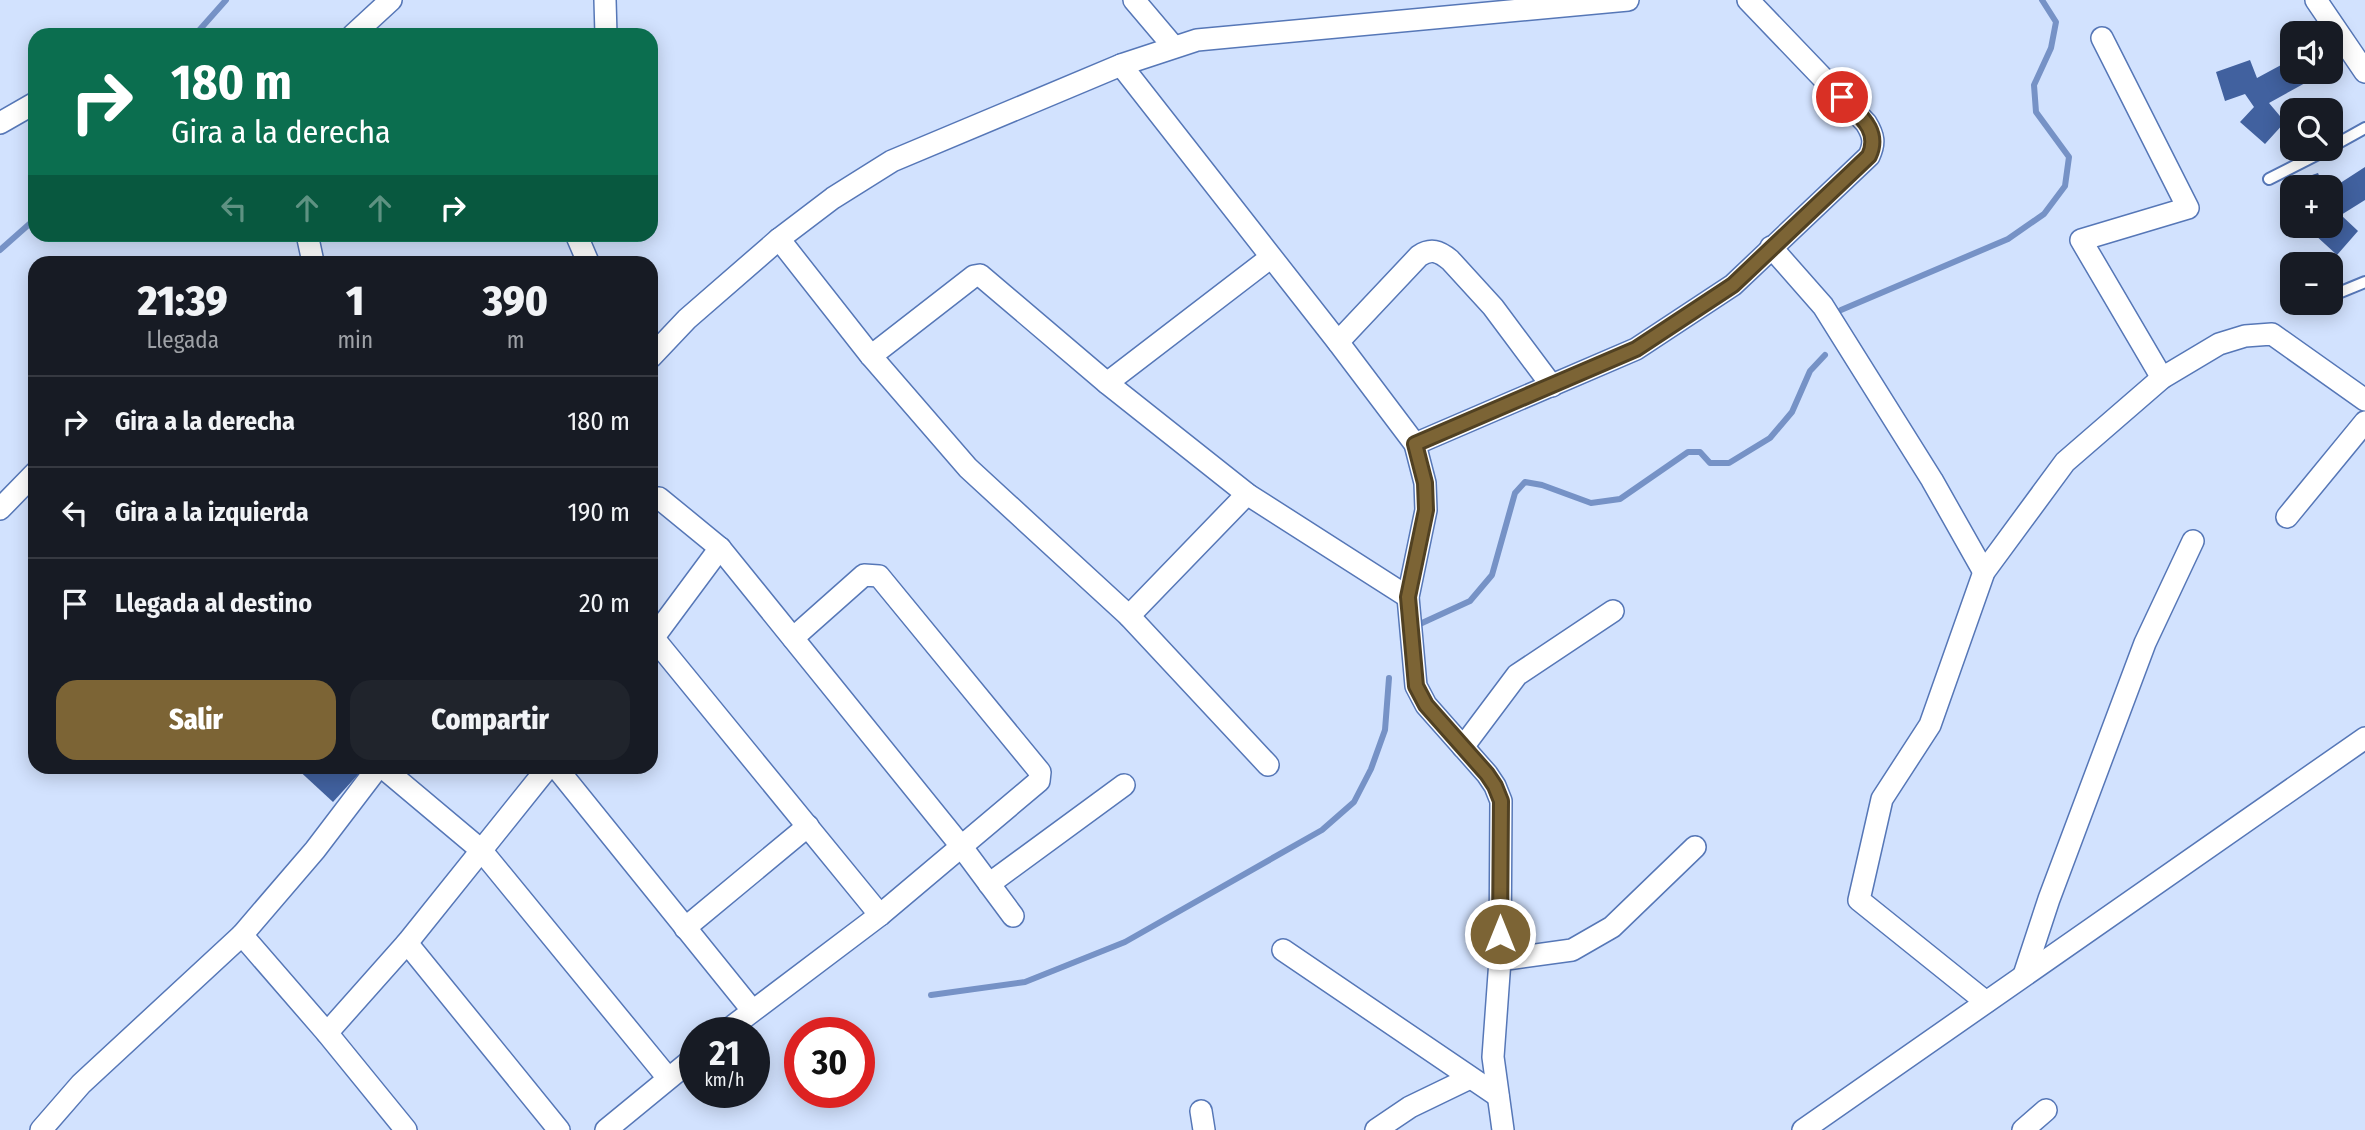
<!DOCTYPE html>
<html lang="es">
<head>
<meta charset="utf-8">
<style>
  :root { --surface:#171b24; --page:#20242c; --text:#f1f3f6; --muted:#9ea1a6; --line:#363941; --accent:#7c6435 }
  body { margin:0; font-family:"Fira Sans Condensed",sans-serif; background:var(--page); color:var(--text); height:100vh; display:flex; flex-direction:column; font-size:26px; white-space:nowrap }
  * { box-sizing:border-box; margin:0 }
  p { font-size:23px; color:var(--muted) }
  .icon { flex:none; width:38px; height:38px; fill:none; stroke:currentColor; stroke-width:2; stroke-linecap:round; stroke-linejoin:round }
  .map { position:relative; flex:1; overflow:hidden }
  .drawer { position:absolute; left:28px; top:256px; width:630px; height:518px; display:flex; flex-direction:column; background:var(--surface); border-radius:21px; box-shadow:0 4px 18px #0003 }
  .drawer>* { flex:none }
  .guide { position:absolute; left:28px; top:28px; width:630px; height:214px; border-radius:21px; box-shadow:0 4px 18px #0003; background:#0b6e4f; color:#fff; overflow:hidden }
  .buttons { position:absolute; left:2280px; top:21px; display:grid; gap:14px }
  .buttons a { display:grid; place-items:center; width:63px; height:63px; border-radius:14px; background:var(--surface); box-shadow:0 4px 18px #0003; font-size:35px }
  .speed { position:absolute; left:679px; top:1017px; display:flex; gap:14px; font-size:35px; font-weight:700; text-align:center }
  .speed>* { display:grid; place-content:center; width:91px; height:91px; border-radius:50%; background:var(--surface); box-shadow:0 4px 18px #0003; line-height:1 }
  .speed small { font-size:18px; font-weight:400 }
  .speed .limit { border:10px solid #d22; background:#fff; color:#111 }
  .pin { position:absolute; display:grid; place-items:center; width:60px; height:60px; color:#fff; margin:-30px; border:4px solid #fff; border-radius:50%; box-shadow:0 2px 7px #0007 }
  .me { position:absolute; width:77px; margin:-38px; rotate:0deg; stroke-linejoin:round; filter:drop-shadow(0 0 5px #0008) }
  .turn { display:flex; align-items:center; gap:24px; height:147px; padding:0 28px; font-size:32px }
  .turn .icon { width:91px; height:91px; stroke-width:2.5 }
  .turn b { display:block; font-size:49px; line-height:60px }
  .lanes { display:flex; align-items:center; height:66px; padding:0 28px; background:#0003; justify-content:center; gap:35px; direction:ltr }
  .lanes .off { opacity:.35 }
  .eta { display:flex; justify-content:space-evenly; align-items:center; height:119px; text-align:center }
  .eta b { font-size:42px; font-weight:800; line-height:49px }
  .primary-button { display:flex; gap:14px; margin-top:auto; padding:14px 28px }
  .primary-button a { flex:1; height:80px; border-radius:21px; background:var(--accent); color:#fff; font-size:28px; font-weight:800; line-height:80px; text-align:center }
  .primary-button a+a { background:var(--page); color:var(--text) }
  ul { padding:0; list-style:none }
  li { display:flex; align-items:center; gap:21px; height:91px; padding:0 28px; border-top:2px solid var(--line) }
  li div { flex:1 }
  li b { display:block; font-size:26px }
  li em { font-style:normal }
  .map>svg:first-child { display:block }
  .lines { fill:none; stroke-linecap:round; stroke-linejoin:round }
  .stream { stroke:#7692c6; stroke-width:6 }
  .building { fill:#41619f }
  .lane-casing { stroke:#5677b7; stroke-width:14 }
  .street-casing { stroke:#5677b7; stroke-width:24 }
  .lane { stroke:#fff; stroke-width:10 }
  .street { stroke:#fff; stroke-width:21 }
  .route-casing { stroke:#514122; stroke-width:18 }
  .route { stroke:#7c6435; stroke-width:12 }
</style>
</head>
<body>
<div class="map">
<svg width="2365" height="1130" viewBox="0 0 2365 1130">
  <rect width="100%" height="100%" fill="#d2e2fe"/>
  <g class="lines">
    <g class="stream">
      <polyline points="195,35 226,0"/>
      <polyline points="0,250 35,219"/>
      <polyline points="1841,310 2008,239 2044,214 2065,186 2069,157 2036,112 2034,85 2051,48 2056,22 2042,0"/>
      <polyline points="1422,623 1470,601 1492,575 1515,493 1525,482 1542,485 1591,503 1620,499 1688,452 1700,452 1710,463 1729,463 1770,438 1792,412 1810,371 1825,355"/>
      <polyline points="931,995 1025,982 1125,942 1322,830 1354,802 1371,769 1385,730 1389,678"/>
    </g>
  </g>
  <g class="building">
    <polygon points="2292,59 2292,72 2301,72 2307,82 2269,103 2285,122 2265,144 2240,122 2254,107 2245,94 2225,101 2216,72 2250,60 2257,78"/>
    <polygon points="2365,167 2365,200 2341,215 2358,231 2337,255 2314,234 2321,226 2331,226 2331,189"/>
    <polygon points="2318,173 2324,187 2292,187 2292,196 2288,183"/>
    <polygon points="294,766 362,766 364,768 333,802"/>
  </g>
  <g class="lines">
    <defs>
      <g id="lane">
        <polyline points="2331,147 2365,128"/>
        <polyline points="2269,179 2328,149"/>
        <polyline points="2331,296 2365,282"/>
      </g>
      <g id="street">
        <polyline points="605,0 606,35"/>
        <polyline points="1134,0 1173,46"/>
        <polyline points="2316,0 2365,72"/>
        <polyline points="353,35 391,0"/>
        <polyline points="2102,38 2188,208 2081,240 2162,378"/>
        <polyline points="1121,65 1338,342 1415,444 1425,483 1426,510 1408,597 1416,686 1426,705 1487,774 1495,786 1501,801 1500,960 1493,1057 1503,1130"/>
        <polyline points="0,123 35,103"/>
        <polyline points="307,234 313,262"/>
        <polyline points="576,234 588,262"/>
        <polyline points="779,239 871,356 968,468 1129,616 1268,765"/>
        <polyline points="1771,247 1823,306 1932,480 1984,572"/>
        <path d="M1338,342l81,-86c12,-8 20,-5 31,4l43,47 59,79"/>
        <polyline points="871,356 974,276 980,275 1107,383 1247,494 1408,597"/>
        <polyline points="651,357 687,319 779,239 833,198 892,161 1121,65 1197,40 1628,0"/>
        <polyline points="1107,383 1270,258"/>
        <path d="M1415,444l221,-95 97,-64 136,-129c6,-13 5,-20 -3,-33l-118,-123"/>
        <polyline points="659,498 720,548 961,846 1013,916"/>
        <polyline points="0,509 35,473"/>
        <polyline points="2287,517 2365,422"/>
        <polyline points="1129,616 1247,494"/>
        <polyline points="651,635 880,915"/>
        <polyline points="651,641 720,548"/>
        <polyline points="1463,747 1517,675 1613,611"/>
        <polyline points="381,766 481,850 668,1078"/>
        <polyline points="555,766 752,1010"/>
        <polyline points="989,884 1124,785"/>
        <polyline points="685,928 808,826"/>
        <polyline points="242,935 327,1033 406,1130"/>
        <polyline points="407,943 559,1130"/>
        <polyline points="1283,950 1498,1096"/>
        <polyline points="1500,960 1572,950 1612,927 1695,847"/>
        <polyline points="2024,975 2049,899 2145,643 2193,541"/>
        <polyline points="1986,1002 1859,900 1882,799 1930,725 1984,572 2065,462 2162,378 2219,344 2245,336 2272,334 2365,400"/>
        <polyline points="725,1032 880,915 1039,781 1040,772 879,576 864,575 793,638"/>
        <polyline points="327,1033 407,943 549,766"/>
        <polyline points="1201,1111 1204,1130"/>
        <polyline points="41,1130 81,1084 242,935 315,850 379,766"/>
        <polyline points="606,1130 695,1057"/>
        <polyline points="1376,1130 1410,1107 1470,1078"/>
        <polyline points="1803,1130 2365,738"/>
        <polyline points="2023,1130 2046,1110"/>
      </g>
    </defs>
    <use href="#lane" class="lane-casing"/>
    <use href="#street" class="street-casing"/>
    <use href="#lane" class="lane"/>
    <use href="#street" class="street"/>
  </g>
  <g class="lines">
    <defs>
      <path id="route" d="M1500,934l1,-133 -6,-15 -8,-12 -61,-69 -10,-19 -8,-89 18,-87 -1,-27 -10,-39 221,-95 97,-64 136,-129c12,-26 -10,-41 -27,-59"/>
    </defs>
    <use href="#route" class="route-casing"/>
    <use href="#route" class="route"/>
  </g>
</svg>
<div class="buttons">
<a><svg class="icon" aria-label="sound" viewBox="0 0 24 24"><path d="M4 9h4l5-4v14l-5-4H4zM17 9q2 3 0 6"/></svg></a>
<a><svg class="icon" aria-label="search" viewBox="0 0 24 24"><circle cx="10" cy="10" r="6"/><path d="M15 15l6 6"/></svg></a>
<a>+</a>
<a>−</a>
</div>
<div class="speed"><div>21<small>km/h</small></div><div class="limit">30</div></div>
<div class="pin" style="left:1842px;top:97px;background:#d93025"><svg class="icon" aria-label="arrive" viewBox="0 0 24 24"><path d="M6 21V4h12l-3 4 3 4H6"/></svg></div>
<svg class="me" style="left:1500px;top:934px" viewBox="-20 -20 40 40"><circle r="17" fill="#7c6435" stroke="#fff" stroke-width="3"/><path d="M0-11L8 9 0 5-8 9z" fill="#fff"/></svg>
<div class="guide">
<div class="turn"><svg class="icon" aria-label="right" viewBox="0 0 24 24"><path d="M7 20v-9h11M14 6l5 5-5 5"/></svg><div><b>180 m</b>Gira a la derecha</div></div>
<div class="lanes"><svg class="icon off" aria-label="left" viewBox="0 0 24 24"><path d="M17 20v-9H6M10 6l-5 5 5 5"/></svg><svg class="icon off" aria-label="ahead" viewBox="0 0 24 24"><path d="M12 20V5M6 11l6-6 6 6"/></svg><svg class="icon off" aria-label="ahead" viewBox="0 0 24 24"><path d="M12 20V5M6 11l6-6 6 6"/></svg><svg class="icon" aria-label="right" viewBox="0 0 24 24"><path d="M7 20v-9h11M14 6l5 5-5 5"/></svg></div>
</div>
<section class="drawer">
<div class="eta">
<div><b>21:39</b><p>Llegada</p></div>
<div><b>1</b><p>min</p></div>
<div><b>390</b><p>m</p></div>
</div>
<ul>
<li><svg class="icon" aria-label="right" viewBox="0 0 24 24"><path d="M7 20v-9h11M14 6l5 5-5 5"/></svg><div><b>Gira a la derecha</b></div><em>180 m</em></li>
<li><svg class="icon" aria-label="left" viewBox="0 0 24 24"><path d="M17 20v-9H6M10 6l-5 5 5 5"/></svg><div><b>Gira a la izquierda</b></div><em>190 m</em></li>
<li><svg class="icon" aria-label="arrive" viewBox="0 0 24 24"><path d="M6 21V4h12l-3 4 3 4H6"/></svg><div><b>Llegada al destino</b></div><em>20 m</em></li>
</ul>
<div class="primary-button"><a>Salir</a><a>Compartir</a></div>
</section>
</div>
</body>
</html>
